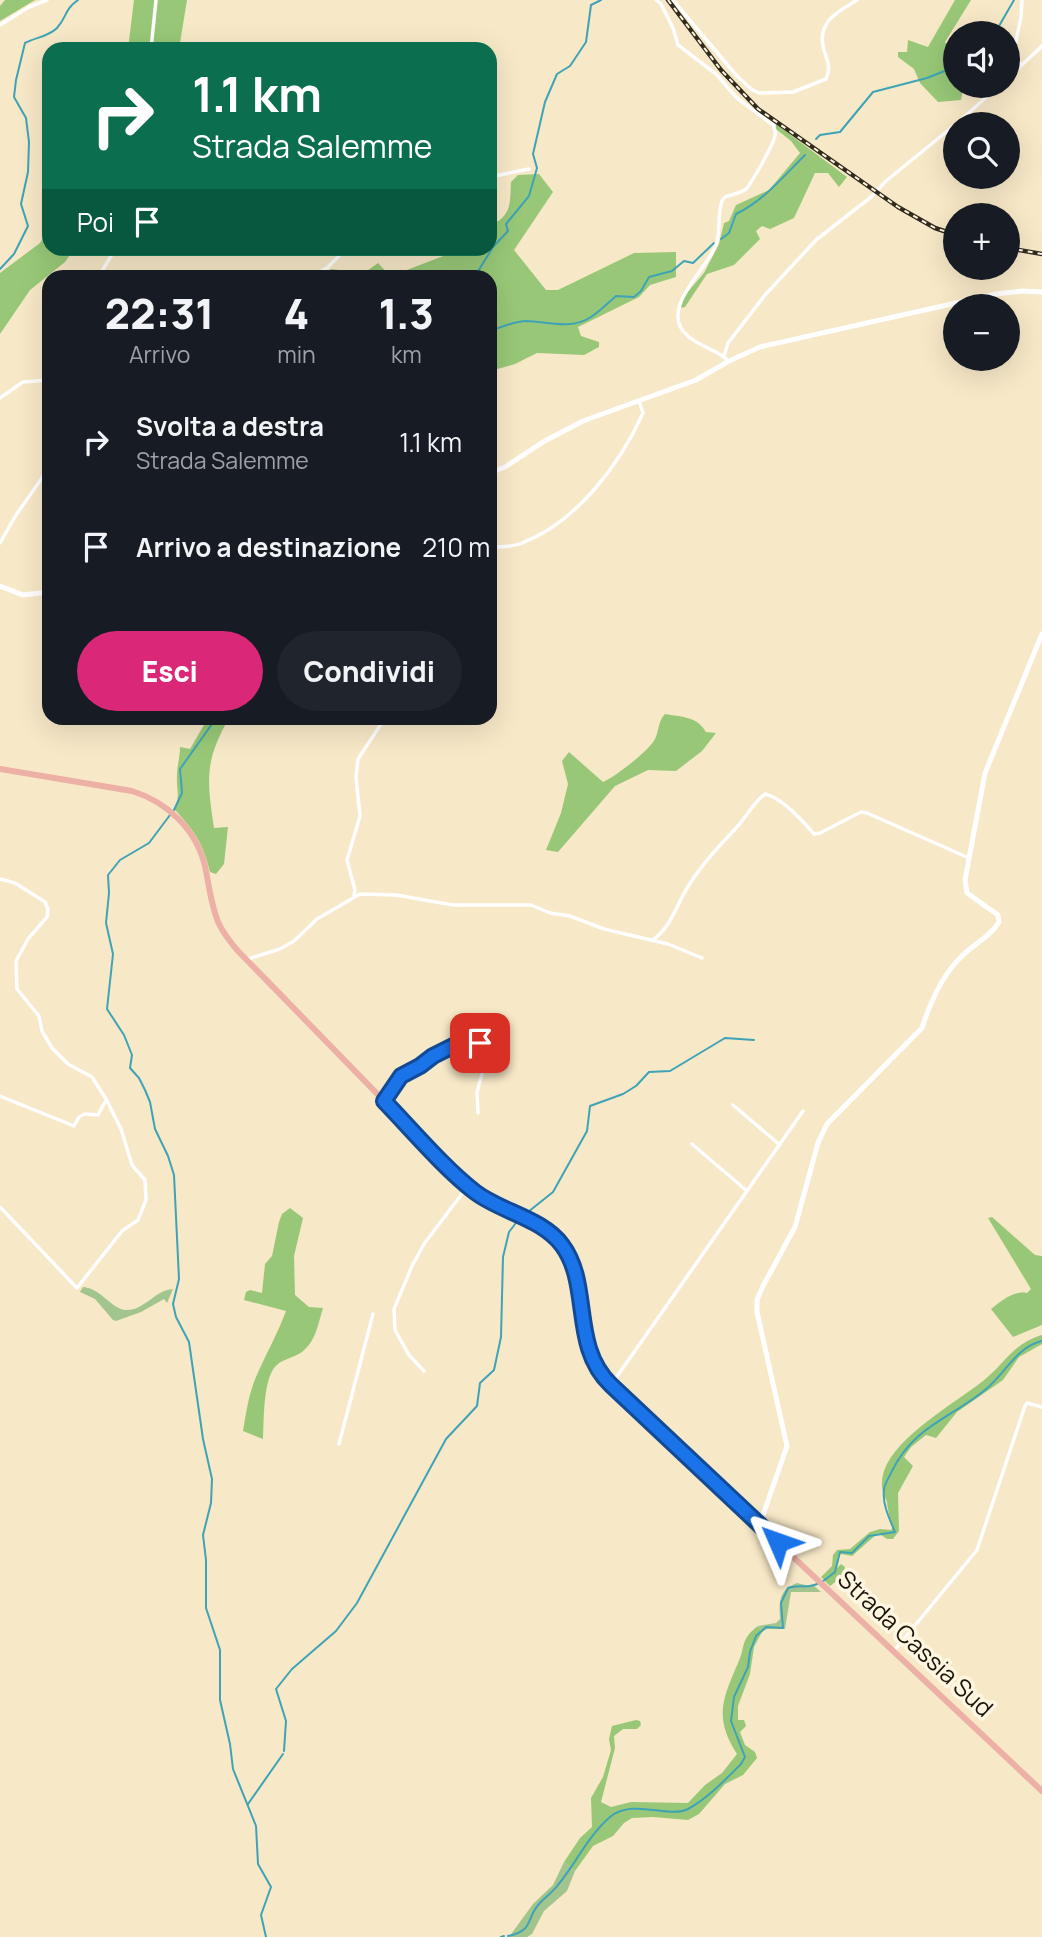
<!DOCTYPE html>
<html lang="it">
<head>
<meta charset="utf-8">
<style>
  :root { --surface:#171b24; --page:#20242c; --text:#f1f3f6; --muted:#9ea1a6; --accent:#db2777 }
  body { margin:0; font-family:Manrope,sans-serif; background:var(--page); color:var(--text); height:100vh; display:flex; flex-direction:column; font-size:26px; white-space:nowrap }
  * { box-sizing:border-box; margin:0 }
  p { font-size:23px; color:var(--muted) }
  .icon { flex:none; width:38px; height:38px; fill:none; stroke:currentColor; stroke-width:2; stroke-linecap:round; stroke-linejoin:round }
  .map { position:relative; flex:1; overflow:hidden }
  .drawer { position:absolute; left:42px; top:270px; width:455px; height:455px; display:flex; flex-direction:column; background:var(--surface); border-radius:21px; box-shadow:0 7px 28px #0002 }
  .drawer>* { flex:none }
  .banner { position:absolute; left:42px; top:42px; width:455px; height:214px; border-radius:21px; box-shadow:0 7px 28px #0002; background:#0b6e4f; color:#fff; overflow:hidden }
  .buttons { position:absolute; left:943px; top:21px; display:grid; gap:14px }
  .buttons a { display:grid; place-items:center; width:77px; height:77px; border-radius:50%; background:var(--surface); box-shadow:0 7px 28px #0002; font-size:35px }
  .pin { position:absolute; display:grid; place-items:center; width:60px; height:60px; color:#fff; margin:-30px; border-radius:14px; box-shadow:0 4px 10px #0006 }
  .me { position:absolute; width:77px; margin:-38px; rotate:313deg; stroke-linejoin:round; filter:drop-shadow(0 0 5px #0008) }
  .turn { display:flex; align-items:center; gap:24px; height:147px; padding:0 35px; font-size:32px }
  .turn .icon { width:91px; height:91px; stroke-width:2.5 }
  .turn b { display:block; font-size:49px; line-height:60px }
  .then { display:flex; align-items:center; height:66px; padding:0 35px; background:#0003; gap:14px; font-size:26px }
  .eta { display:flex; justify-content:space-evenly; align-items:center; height:119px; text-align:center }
  .eta b { font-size:42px; font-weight:800; line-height:49px }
  .action { display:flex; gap:14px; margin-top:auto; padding:14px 35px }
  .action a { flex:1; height:80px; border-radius:42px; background:var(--accent); color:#fff; font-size:28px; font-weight:800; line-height:80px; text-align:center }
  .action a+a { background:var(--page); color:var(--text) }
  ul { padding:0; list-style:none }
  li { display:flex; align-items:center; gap:21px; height:105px; padding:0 35px }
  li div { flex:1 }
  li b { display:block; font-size:26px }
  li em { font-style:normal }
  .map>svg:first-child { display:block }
  .green { fill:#a2c58d }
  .forest { fill:#98c877 }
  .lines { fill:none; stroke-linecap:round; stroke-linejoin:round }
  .stream { stroke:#3ea3b7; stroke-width:2 }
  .street { stroke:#fff; stroke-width:3.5 }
  .secondary { stroke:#fff; stroke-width:5 }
  .primary { stroke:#ecb0a6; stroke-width:6 }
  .rail-casing { stroke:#322b1d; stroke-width:4.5 }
  .rail { stroke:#fff6e2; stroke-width:2; stroke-dasharray:5; stroke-linecap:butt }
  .route-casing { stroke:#114b97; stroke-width:18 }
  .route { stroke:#1a73e8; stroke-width:12 }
  .labels { text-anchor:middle; stroke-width:7; stroke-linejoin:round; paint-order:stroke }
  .street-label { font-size:24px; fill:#1b1509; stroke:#fff6e2 }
</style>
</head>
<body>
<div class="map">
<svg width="1042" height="1937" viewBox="0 0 1042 1937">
  <rect width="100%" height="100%" fill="#f7e8c7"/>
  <g class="green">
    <path d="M83,1287c18,1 30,24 44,23 18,0 28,-20 46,-21l-6,14 -3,-4 -23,13 -25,9 -3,-1 -18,-21 -15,-7z"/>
    <path d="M797,1583l13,3 2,-2 9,8h-30l-6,37h-18l-5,3 -4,-6 18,-3 4,-4c-1,-18 -1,-29 17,-36z"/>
    <polygon points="564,1862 575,1871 567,1891 544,1911 532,1934 527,1937 509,1937 533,1904 553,1885"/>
  </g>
  <g class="forest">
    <polygon points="5,0 35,0 0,21 0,6"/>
    <polygon points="134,0 187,0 179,49 128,49"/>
    <polygon points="955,0 971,0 945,42 955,56 956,86 967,86 963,90 961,100 938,102 920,83 914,69 898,57 898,52 907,52 908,40 928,47"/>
    <polygon points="776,124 847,177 839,187 828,173 815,173 794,218 770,229 762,226 756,231 760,239 734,265 707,274 685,307 680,308 685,295 704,273 719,244 724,223 729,221 736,205 769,190 800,153 791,141 776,129"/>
    <path d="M539,174l14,18 -39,58 32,40h12l76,-37 42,-1v25l-26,8 -11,12 -61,30 3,9 18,6v5l-15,8 -47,-2 -22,11 -25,7v-95h-99l55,-21 5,-6 39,-1v-23c22,-8 20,-23 21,-43l7,-7z"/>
    <polygon points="49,229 49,248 74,249 65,262 30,290 0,334 0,273 40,243"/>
    <polygon points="378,263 390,276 329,276 331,269 364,273"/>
    <path d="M665,714c16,3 32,2 41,18l10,1 -14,18 -26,20 -28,-1 -33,16 -57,66 -12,-2 15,-37 7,-29 -6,-23 7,-9 34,30c12,-5 47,-32 52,-43 4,-8 3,-18 10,-25z"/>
    <path d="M208,718h21c-25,44 -22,62 -15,110l14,-1 -4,37 -8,10 -6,-2c-7,-29 -16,-42 -36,-63 7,-15 2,-18 3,-34 0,-9 3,-18 3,-28l10,2z"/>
    <path d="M290,1208l13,10 -9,38 1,39 14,12 14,1c-5,16 -7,33 -21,44 -10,7 -20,6 -28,16 -11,16 -10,52 -11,71l-20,-8c3,-18 6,-38 13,-54 10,-23 21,-42 30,-66l-42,-11 2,-8 4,-2 12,3 3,-29 7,-8 7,-34 3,-8z"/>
    <path d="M992,1217l43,38 7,1v69l-29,12 -22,-28c10,-8 23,-19 36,-16l4,-4 -43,-71z"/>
    <path d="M1042,1335v9l-23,13 -16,23 -46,32 -21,26 -10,-3 -15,12 -7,10 9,9 -15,27 1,38 -6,8h-6l-9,-6 -26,23 -11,-2 -3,2 -2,13 5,-5 4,3 -2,9 -13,10 -9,-9 11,-11 1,-11 4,-5 13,-1 20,-17 10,-3 11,1 2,-3c-3,-9 -5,-15 -6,-25 0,-1 -4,-9 -4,-10 -2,-5 -1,-16 1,-21 12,-35 71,-68 99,-90 22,-17 29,-37 59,-46z"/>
    <path d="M758,1626l4,6 -8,15 -4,27 -12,32v14h6l2,6 -6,6 5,13 10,7 2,6 -14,17 -18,9 -26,30 -11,6 -35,-3 -21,1 -8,5 -11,13 -20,10 -18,25 -11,-9 16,-24 12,-11 -1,-29 12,-21 8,-27 -2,-11 3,-13 24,-6 4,1 1,4 -4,4h-14l-9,7 1,12 -14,54 10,5 20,-5 57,1 17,-18 17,-12 15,-19c-23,-36 -15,-54 1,-91 8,-17 2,-24 20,-37z"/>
  </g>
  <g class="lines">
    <g class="stream">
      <polyline points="979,33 982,33"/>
      <polyline points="995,33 1014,0"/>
      <polyline points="816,139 820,135 840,132 873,92 927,78 947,70 956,64"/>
      <path d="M721,239l8,-6 7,-19c27,-13 47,-37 69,-59"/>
      <path d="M0,269l14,-15 14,-28 -7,-22 7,-32 1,-30 -3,-24 -12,-21 2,-17 9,-37c11,-6 23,-6 32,-15 10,-11 7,-18 21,-28"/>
      <polyline points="472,276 477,273 493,247 508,231 506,224 529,196 537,168 533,154 545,102 557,74 570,66 586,42 591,5 601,0"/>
      <path d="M490,331c12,-4 24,-10 37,-10 21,1 44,9 64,-4 9,-6 17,-14 25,-21l18,1 7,-6 8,-14 23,-6 12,-10 9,2 21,-20"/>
      <polyline points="174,810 182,793 180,769 212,724 214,718"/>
      <polyline points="170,815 149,843 120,860 108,875 109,893 106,923 113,954 107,1009 124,1035 132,1055 130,1068 139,1078 145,1090 150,1102 155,1129 168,1156 174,1175 179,1279 173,1304 176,1317 189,1342 203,1439 212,1479 211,1503 203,1535 206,1560 206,1608 220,1650 220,1700 230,1744 233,1769 256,1826 258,1864 271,1887 261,1915 266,1937"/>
      <polyline points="523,1216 553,1192 587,1131 590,1106 623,1094 636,1086 649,1072 670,1071 725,1038 754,1040"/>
      <path d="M822,1582l13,-10 5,-20 12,1 17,-17 26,-4c-5,-12 -13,-28 -11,-42 0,-6 6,-14 8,-19 22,-45 59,-53 93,-81 20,-16 31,-43 57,-49"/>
      <polyline points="284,1751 286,1721 276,1689 292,1669 336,1631 357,1603 446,1439 477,1406 480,1383 494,1370 501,1337 503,1257 509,1232 519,1219"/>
      <polyline points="248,1804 283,1754"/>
      <path d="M508,1936c26,-5 18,-18 31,-32 6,-7 14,-12 19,-19 18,-22 30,-49 52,-68 23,-19 59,2 78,-8 19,-10 38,-30 53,-45l4,-7 -14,-36 3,-24 14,-30 2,-15 6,-16 10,-9 17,1 -2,-25 7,-15c11,-4 19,1 29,-4"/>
      <polyline points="501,1937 504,1936"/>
    </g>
    <g class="street">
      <path d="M656,0l5,4 12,24 5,17 38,29 21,24 36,27c1,3 3,6 2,10 0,7 -24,49 -29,54 -7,5 -14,5 -21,8l-3,4c-5,14 -1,30 -6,44 -9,24 -53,60 -33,86 13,16 35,18 45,30"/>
      <path d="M673,0l63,75 15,14 8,4 34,-1 33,-13c6,-14 0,-19 -3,-33 -5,-26 17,-35 34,-46"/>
      <polyline points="0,25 29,7 47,0"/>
      <polyline points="151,49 156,0"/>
      <polyline points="1021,65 1013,55 1021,17 1022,0"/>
      <polyline points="1008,78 1042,46"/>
      <polyline points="956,124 999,86"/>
      <polyline points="490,177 529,169"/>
      <polyline points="99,276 116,248"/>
      <polyline points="262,276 269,276"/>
      <polyline points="312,276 327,268 347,248"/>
      <polyline points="724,356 728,343 765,295 816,240 871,197 886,181 956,124"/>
      <polyline points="0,398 23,382 49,380"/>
      <polyline points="0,543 16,515 49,468"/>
      <path d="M490,547c10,0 23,0 32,-4 55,-21 98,-79 121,-130l-4,-12"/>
      <polyline points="0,879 15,883 45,902 48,909 47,917 28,939 16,961 17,989 39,1016 42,1031 52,1048 68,1064 92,1077 106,1099 121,1129 132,1165 145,1180 146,1200 138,1220 122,1231 77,1288 0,1207"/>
      <polyline points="354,896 355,890 347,860 360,816 356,777 358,759 385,718"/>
      <path d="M654,939c18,-13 23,-36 35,-54 13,-21 31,-40 48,-58 10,-11 16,-24 28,-33 17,4 38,27 49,40l6,-1 41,-21 6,1 102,45"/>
      <polyline points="248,959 280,949 294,941 317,919 360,894 396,895 453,905 531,905 550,913 570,916 604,929 668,944 702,958"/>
      <polyline points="0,1096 74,1126 79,1117 85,1114 98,1115 106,1100"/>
      <polyline points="384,1101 401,1076 420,1066 433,1056 459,1045 488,1044 489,1049 477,1092 478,1113"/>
      <polyline points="733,1105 780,1145"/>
      <polyline points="692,1144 747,1191"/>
      <polyline points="424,1371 409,1355 395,1330 394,1309 412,1266 424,1244 461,1195 466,1185"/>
      <polyline points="611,1385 803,1111"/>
      <polyline points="339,1444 373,1314"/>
      <polyline points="894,1651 977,1550 1025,1406 1027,1403 1042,1407"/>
    </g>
    <g class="secondary">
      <polyline points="490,473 505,467 543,442 583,421 696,380 729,361 760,347 996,294 1022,291 1042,292"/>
      <polyline points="0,586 23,595 49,592"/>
      <path d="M760,1524l27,-78 -30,-134v-12l6,-14 32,-59 23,-84 9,-19 95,-96c8,-25 21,-54 40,-72 12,-12 29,-20 37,-34l-1,-7 -31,-22 -2,-13 20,-107 57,-139"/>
    </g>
    <path class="primary" d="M0,769l132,22c35,11 64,38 73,75 4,19 6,40 14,58 5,10 12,19 19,27l228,234c27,22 77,35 96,60 23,30 15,75 28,109 4,10 10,19 17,28l435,409"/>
    <defs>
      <g id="rail">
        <polyline points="668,0 721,70 758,109 898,207 935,228 956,235"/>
        <polyline points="1008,248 1042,254"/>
      </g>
    </defs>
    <use href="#rail" class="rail-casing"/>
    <use href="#rail" class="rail"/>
  </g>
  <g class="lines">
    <defs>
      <path id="route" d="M480,1043l-27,3 -20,10 -13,10 -19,10 -17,25c28,29 60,67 91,91 26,20 67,26 87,53 30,40 8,101 49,140l167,157"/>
    </defs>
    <use href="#route" class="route-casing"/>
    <use href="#route" class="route"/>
  </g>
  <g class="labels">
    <g class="street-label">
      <text transform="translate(915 1644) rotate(43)" y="8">Strada Cassia Sud</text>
    </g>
  </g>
</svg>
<div class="buttons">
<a><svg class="icon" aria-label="sound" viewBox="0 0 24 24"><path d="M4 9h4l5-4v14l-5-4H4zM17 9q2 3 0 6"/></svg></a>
<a><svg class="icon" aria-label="search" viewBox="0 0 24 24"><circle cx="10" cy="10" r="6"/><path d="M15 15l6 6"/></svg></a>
<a>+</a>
<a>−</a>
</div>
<div class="pin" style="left:480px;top:1043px;background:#d93025"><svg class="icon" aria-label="arrive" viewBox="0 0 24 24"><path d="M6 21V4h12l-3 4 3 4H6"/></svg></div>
<svg class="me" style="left:778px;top:1542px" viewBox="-20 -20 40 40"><path d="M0-17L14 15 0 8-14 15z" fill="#1a73e8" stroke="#fff" stroke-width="4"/></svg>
<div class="banner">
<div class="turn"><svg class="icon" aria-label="right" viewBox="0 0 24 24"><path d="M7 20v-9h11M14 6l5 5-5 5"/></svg><div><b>1.1 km</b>Strada Salemme</div></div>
<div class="then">Poi<svg class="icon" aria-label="arrive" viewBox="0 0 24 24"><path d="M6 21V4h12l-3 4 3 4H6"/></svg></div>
</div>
<section class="drawer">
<div class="eta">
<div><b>22:31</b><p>Arrivo</p></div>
<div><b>4</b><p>min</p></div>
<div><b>1.3</b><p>km</p></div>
</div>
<ul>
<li><svg class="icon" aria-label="right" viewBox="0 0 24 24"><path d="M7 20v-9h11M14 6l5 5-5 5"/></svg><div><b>Svolta a destra</b><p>Strada Salemme</p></div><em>1.1 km</em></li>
<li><svg class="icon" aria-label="arrive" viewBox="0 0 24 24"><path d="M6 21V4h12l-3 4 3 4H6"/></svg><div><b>Arrivo a destinazione</b></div><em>210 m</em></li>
</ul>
<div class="action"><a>Esci</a><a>Condividi</a></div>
</section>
</div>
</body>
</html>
